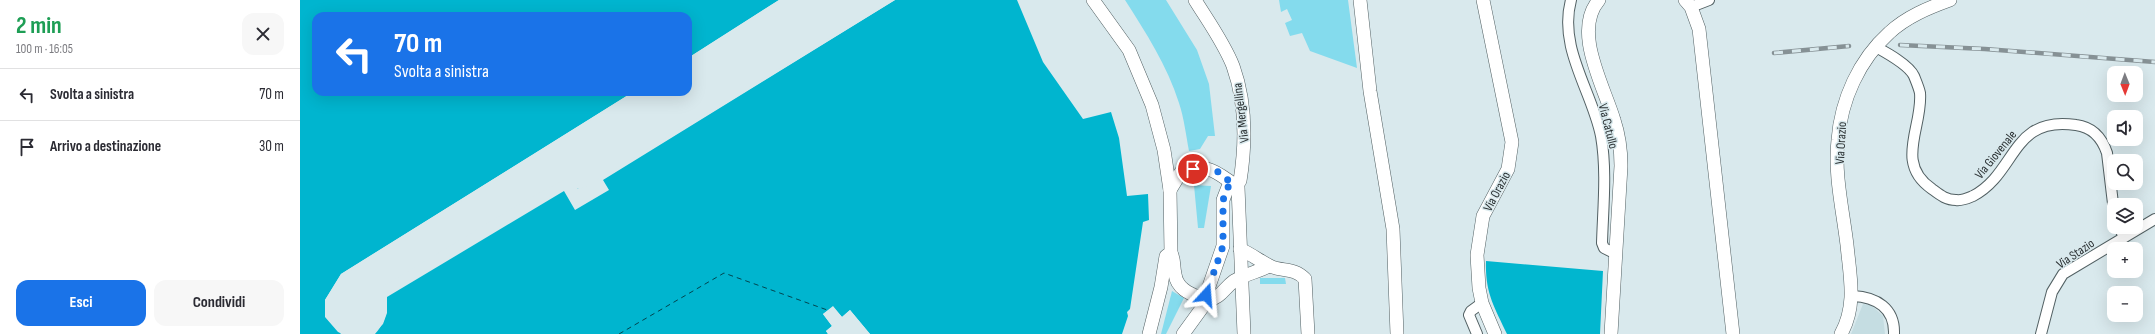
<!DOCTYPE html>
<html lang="it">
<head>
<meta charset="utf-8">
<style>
  :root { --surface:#fff; --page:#f7f7f7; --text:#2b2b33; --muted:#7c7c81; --line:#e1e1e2; --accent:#1a73e8 }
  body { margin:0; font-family:"Sofia Sans Condensed",sans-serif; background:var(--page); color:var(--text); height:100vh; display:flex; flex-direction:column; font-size:15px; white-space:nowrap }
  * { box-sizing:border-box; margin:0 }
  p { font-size:13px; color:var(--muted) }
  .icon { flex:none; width:22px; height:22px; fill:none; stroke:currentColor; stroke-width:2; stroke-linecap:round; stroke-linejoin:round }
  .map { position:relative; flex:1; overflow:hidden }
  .panel { display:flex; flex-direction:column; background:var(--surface); width:300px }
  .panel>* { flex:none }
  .top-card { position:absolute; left:12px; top:12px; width:380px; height:84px; border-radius:12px; box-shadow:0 4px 16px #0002; background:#1a73e8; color:#fff; overflow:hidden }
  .needle { width:26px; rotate:179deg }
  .buttons { position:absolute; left:1807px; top:66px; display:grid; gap:8px }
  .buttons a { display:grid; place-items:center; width:36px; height:36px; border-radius:8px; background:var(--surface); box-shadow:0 4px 16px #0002; font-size:20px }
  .pin { position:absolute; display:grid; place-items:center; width:34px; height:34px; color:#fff; margin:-17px; border:2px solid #fff; border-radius:50%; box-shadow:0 1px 4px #0007 }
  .me { position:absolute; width:44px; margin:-22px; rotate:19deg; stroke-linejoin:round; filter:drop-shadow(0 0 3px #0008) }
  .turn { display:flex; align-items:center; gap:14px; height:84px; padding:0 16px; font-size:18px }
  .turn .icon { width:52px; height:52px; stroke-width:2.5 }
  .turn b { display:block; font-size:28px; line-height:34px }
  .round { display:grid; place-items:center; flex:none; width:42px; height:42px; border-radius:12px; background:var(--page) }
  .head { display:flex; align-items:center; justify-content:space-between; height:68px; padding:0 16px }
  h1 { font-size:24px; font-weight:700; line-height:30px; color:#1e9e55 }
  .button { display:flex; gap:8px; margin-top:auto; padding:8px 16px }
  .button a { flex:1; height:46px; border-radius:12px; background:var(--accent); color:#fff; font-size:16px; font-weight:700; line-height:46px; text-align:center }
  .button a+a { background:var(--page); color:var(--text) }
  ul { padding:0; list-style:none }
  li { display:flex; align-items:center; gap:12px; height:52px; padding:0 16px; border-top:1px solid var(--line) }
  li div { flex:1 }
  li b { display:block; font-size:15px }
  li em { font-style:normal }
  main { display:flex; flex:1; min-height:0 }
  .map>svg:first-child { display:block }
  .built { fill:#c5dde2 }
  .green { fill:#84dbed }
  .forest { fill:#01b6cf }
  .water { fill:#00b5cf }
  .pier { fill:#d9e9ed }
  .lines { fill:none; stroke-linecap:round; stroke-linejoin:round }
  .ferry { stroke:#02454f; stroke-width:1; stroke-dasharray:5 4; stroke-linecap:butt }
  .minor-casing { stroke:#526063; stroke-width:12 }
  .tertiary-casing { stroke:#526063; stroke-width:14 }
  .minor { stroke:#fff; stroke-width:10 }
  .tertiary { stroke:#fff; stroke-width:13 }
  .rail-casing { stroke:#869195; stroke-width:4.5 }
  .rail { stroke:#d9e9ed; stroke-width:3; stroke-dasharray:9; stroke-linecap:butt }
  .route { stroke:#1a73e8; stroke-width:7; stroke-dasharray:0 12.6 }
  .labels { text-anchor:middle; stroke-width:3; stroke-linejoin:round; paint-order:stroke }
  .street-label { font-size:13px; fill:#2b3133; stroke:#d9e9ed }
</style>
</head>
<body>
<main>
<section class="panel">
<div class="head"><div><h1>2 min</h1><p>100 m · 16:05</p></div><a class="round"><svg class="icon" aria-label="close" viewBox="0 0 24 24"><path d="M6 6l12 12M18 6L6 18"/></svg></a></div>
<ul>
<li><svg class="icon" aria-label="left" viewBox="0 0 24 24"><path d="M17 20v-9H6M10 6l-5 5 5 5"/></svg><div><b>Svolta a sinistra</b></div><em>70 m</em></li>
<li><svg class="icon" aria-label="arrive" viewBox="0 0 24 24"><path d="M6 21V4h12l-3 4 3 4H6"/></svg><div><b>Arrivo a destinazione</b></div><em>30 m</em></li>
</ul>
<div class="button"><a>Esci</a><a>Condividi</a></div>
</section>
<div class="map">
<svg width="1855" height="334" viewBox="0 0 1855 334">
  <rect width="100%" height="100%" fill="#d9e9ed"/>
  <polygon class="built" points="1563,304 1571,305 1583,316 1585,334 1551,334"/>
  <g class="green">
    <path d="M825,0h41l31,50 12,34 6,52h-7l-8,13 -11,2c-3,-16 -5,-33 -10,-48 -12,-38 -33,-70 -54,-103z"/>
    <polygon points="979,0 1048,0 1057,68 1010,51 1002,33 990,36 985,23 992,20 987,9 981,12"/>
    <polygon points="894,185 911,186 904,228 898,228"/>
    <polygon points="960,278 985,278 986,284 960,284"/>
    <polygon points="872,291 884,298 866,334 861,334"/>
  </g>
  <path class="forest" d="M1186,261l117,10 -3,63h-93c-13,-28 -22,-41 -21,-73z"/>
  <g class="water">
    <polygon points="0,0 479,0 388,58 388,16 16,16 16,92 333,92 41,274 25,300 25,316 41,334 0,334"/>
    <path d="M595,0h122l26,62 40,57 28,-7 8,26 8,58 21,-2 1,26 -6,2 -13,87 -3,3 1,4 -6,18h-252l-20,-24 -8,7 -9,-10 -10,7 9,12 -6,5 2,3h-453c12,-13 15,-29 8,-45l146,-88 44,-13 12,2z"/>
  </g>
  <g class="pier">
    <polygon points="479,0 481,0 480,2 388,60 388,58"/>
    <polygon points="591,0 595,0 303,180 309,190 275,210 264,191 87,297 87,313 83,324 73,334 81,323 85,312 82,287 228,199 266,179 278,189 290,186 295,181"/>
    <polygon points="333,92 335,92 42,276 27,301 27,316 43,334 38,332 25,317 25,300 41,274"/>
    <polygon points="533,306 542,317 550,310 570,334 568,334 550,313 542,319 533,309 525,315 534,326 529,331 530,334 528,334 526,331 532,326 523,314"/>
  </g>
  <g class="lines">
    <polyline class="ferry" points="319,334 424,273 530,311"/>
    <defs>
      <g id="minor">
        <path d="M1271,0c-13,48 21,91 30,136 6,35 2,72 1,107l2,5 12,6"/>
        <polyline points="1391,7 1409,0"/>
        <path d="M1576,47c11,6 33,18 38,29 2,5 5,12 6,17 3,34 -26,70 12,96 8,6 14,11 24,11 6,1 12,-2 17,-4 44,-23 38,-81 103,-71 16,2 26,13 31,28l7,59"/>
        <polyline points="1819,227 1824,237"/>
        <path d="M1553,296c23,1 42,12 41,38"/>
        <polyline points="1177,334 1169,315 1171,311 1182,303"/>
        <polyline points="1741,334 1752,292 1763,274 1855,219"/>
      </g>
      <g id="tertiary">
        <path d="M793,0l36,50 23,55 12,45 6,40 1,63c4,8 2,13 4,21 2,17 19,21 32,27"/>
        <path d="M895,0c13,21 29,43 38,66 13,36 13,77 7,115l-12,6 -5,13v46l-17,49 1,6"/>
        <polyline points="1060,0 1070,91 1093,229 1097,334"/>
        <polyline points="1183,0 1212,142 1208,169 1183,216 1177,255 1179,288 1182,303 1195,334"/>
        <path d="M1299,0c-27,31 5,86 15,120 5,15 7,30 7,46l-10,168"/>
        <polyline points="1385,0 1391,7 1399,29 1433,334"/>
        <path d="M870,190l11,-18c30,-9 34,0 57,15l6,147"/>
        <path d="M940,249c11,5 20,12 30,17 12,6 24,1 35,13l3,55"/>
        <polyline points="849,334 861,287 866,256 871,253"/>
        <path d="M883,334l24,-33c15,-4 16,-12 27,-20 11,-7 24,-9 35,-15"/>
        <path d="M1541,334c16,-29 9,-57 6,-89 -4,-34 -13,-71 -9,-105 3,-40 21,-80 51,-107 17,-16 39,-25 61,-33"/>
      </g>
    </defs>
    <use href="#minor" class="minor-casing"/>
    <use href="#tertiary" class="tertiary-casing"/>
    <use href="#minor" class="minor"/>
    <use href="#tertiary" class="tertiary"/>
    <defs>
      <g id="rail">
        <polyline points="1600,45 1685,49 1855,62"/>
        <polyline points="1474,53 1549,46"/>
      </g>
    </defs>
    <use href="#rail" class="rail-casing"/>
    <use href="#rail" class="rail"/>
  </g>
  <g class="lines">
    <polyline class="route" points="893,169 917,171 933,184 928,187 923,200 923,246 906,295"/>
  </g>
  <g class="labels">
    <g class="street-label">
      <text transform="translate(940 113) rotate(-97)" y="5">Via Mergellina</text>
      <text transform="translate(1309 126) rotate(76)" y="5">Via Catullo</text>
      <text transform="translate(1540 143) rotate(-87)" y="5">Via Orazio</text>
      <text transform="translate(1695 154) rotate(-51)" y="5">Via Giovenale</text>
      <text transform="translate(1196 191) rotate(-62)" y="5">Via Orazio</text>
      <text transform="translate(1775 253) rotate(-34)" y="5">Via Stazio</text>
    </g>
  </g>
</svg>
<div class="buttons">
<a><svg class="needle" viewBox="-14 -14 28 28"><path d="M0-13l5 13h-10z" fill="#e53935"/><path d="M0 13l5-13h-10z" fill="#7c7c81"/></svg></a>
<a><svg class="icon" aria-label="sound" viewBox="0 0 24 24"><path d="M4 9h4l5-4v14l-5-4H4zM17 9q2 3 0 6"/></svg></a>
<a><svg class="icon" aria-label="search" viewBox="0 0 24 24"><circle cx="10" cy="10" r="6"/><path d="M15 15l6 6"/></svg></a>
<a><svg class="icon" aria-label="layers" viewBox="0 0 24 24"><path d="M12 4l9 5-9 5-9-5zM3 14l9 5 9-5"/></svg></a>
<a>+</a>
<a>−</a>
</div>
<div class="pin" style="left:893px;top:169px;background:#d93025"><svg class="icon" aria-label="arrive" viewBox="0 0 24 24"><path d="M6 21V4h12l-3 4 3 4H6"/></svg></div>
<svg class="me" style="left:906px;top:295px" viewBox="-20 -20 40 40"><path d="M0-17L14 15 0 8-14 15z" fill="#1a73e8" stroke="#fff" stroke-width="4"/></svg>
<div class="top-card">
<div class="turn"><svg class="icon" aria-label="left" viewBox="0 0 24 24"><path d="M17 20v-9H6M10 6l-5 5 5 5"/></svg><div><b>70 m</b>Svolta a sinistra</div></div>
</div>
</div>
</main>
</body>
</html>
